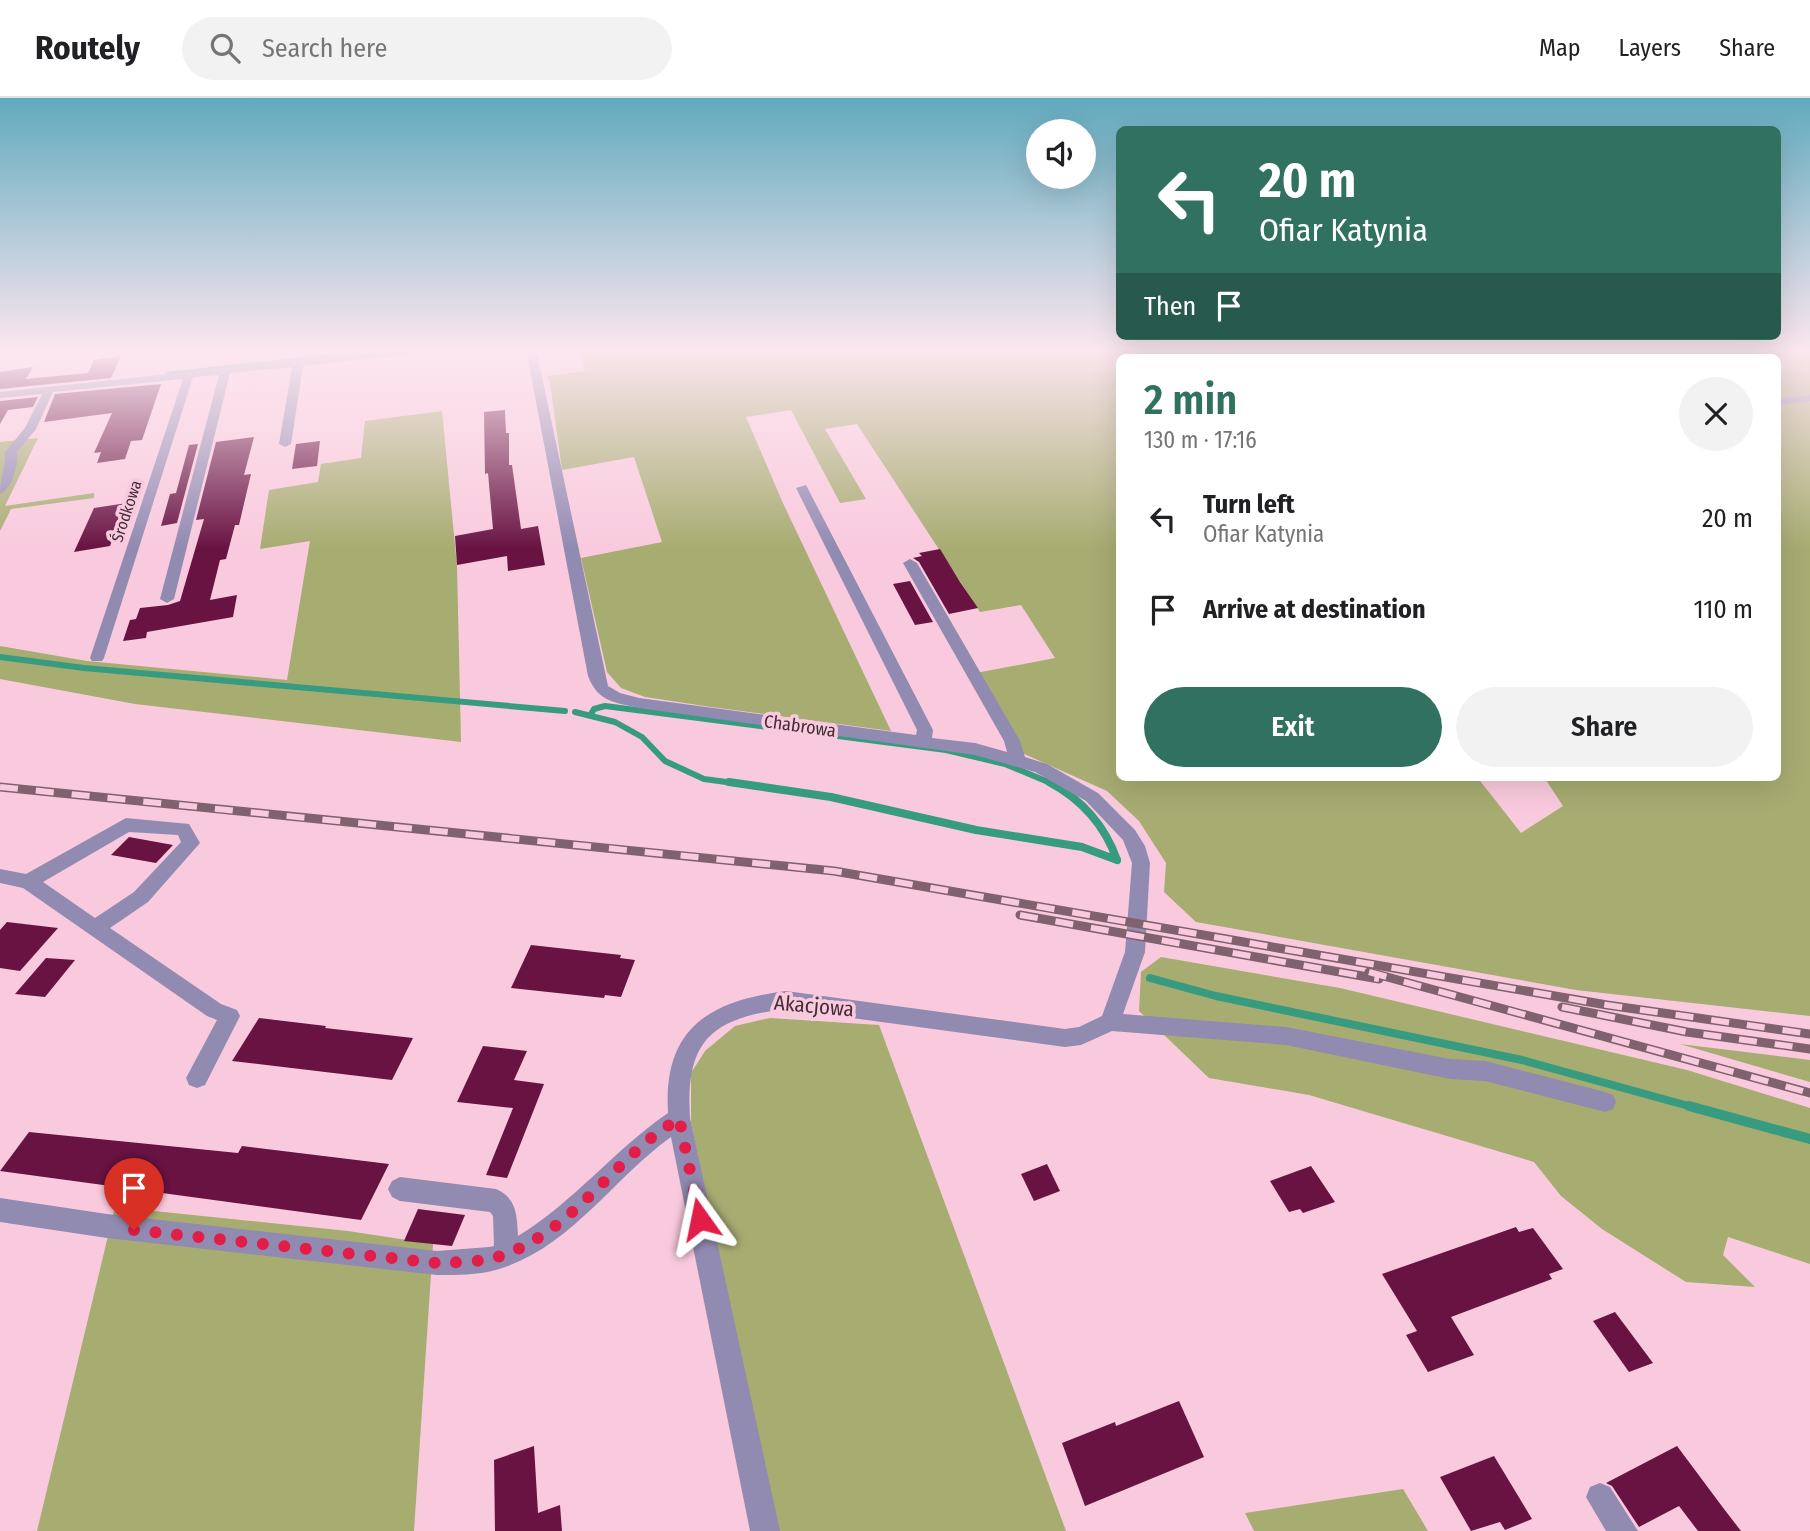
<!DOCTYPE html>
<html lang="en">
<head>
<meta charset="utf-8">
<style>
  :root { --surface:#fff; --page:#f2f2f2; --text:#202124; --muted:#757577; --line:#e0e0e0; --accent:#31715f }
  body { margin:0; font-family:"Fira Sans Condensed",sans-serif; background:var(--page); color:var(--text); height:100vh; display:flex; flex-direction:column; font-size:26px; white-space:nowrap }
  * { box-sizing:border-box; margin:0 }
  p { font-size:23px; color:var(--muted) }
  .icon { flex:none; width:38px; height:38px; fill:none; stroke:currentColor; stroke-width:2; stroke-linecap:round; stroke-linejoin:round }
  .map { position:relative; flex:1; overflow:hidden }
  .sheet { position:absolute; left:1116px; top:256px; width:665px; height:427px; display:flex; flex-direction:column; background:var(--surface); border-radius:10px; box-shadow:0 7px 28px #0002 }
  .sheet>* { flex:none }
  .banner { position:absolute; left:1116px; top:28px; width:665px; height:214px; border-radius:10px; box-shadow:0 7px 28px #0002; background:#31715f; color:#fff; overflow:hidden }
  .fabs { position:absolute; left:1026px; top:21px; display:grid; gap:14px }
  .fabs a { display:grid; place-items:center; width:70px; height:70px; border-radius:50%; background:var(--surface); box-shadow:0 7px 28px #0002; font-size:35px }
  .pin { position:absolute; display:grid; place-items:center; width:60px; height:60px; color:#fff; margin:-72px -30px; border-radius:50% 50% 50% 0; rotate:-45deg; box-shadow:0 0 7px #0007 }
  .pin .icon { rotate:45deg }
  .me { position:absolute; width:77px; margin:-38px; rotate:348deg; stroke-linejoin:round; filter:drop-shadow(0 0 5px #0008) }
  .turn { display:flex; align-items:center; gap:24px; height:147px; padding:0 28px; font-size:32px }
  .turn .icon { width:91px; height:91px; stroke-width:2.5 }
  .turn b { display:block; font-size:49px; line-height:60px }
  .then { display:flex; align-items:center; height:66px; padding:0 28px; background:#0003; gap:14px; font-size:26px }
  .round { display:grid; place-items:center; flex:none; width:74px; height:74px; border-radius:37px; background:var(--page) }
  .summary { display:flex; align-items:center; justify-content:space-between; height:119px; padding:0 28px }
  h1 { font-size:42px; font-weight:600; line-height:52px; color:var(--accent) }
  .action { display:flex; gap:14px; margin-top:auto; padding:14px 28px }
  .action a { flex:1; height:80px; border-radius:42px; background:var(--accent); color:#fff; font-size:28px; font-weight:600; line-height:80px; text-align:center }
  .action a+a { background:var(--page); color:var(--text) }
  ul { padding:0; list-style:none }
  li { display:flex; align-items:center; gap:21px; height:91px; padding:0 28px }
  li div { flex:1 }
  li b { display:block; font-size:26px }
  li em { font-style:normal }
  header { display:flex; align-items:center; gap:42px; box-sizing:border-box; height:98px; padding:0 35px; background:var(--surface); border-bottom:2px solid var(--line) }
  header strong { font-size:33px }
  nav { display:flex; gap:38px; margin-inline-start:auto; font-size:24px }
  .search { width:490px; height:63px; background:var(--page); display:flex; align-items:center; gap:18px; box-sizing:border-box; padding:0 24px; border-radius:38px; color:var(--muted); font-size:26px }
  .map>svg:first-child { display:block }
  .green { fill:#a7ac71; fill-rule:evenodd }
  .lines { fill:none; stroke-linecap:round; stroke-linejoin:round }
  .stream-far3 { stroke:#379b80; stroke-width:4.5 }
  .stream-far2 { stroke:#379b80; stroke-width:6 }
  .stream-far1 { stroke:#379b80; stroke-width:8 }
  .stream { stroke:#379b80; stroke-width:10 }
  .building { fill:#681342 }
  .minor { fill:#918ab1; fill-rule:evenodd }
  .rail-casing { stroke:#80626e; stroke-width:9 }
  .rail { stroke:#f9cadd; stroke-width:6; stroke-dasharray:18; stroke-linecap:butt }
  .route { stroke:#e11d48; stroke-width:12; stroke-dasharray:0 21.6 }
  .labels { text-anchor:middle; stroke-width:7; stroke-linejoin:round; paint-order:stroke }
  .far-street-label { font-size:16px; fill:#422c35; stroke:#f9cadd }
  .street-label { font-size:18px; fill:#422c35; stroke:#f9cadd }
  .near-street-label { font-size:21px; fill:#422c35; stroke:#f9cadd }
</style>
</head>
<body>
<header>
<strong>Routely</strong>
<div class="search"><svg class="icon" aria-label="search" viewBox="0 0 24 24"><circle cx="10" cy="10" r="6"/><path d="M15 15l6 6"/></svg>Search here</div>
<nav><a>Map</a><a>Layers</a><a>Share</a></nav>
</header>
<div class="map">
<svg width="1810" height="1433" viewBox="0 0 1810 1433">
  <rect width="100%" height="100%" fill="#f9cadd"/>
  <g class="green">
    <path d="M580,251h1230v667l-234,-26 -380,-68 -32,-30 2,-29 -27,-42 -32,-30 -85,-38 -46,-80 79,-15 -34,-53 -41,7 -123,-188 -32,5 41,70 -26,4 -49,-93 -45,7 36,84 109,230 -180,-24 -66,-10 -24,-9 -14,-16 -26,-114 81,-16 -28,-85 -72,13 -12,-87 -3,-7 38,-5zM1120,259h658v420h-234l19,29 -42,27 -44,-56h-357z"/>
    <polygon points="442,313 457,468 461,644 135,606 0,581 0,548 87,563 287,582 310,443 260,451 269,392 318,384 321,366 361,360 365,323"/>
    <polygon points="38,340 5,408 94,395 94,400 11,411 0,433 0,344"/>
    <polygon points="1161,859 1340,890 1687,972 1810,1010 1810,1166 1728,1139 1723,1157 1755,1189 1686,1184 1602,1131 1561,1098 1534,1064 1309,997 1209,980 1139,913 1141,874"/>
    <polygon points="770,920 879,927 1066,1433 777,1433 691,1025 691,975 705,953 735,928"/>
    <polygon points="1680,946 1810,962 1810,984"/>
    <polygon points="115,1109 348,1133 433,1146 414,1433 37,1433"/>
    <polygon points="1403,1391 1428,1433 1254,1433 1245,1415"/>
  </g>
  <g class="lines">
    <g class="stream-far3">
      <polyline points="1741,259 1745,251"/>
      <polyline points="168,276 396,251"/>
    </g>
    <g class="stream-far2">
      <polyline points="0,559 84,570 565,613"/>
      <polyline points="575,614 615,624 642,639 665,663 704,681 741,686"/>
      <polyline points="591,616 594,611 605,608 946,652 1005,666 1053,686"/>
    </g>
    <g class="stream-far1">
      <polyline points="729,684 831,699 976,732 1082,749 1117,762"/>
      <path d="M1049,684c32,17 56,44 68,78"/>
      <polyline points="1150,880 1216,898 1522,962 1696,1010"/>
    </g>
    <polyline class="stream" points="1689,1008 1810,1041"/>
  </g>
  <g class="building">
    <polygon points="121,258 111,280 0,291 0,274 33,269 26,281 88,275 94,262"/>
    <polygon points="161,286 142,342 131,343 125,361 97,365 101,354 94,355 112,315 44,324 55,296"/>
    <polygon points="38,299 33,309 8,312 0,326 0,303"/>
    <polygon points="505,312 506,335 509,335 509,367 512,367 521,431 538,428 545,467 508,473 507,458 457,467 455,438 493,431 488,375 485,376 484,314"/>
    <polygon points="254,339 244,377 251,376 239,427 235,427 226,461 220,462 210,502 237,497 233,519 147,534 146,540 123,543 130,522 136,521 140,510 168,507 180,503 204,421 196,422 216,344"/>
    <polygon points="320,343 317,368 292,371 296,346"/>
    <polygon points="198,346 177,425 161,428 170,396 176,395 189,347"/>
    <polygon points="127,405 110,448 74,454 94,410"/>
    <polygon points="940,451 960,484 978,510 949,516 919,464 913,460 922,458 919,455"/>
    <polygon points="910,483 933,524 915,527 893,486"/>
    <polygon points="129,739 173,747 156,765 111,757"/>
    <polygon points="7,824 58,830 20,873 0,870 0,832"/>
    <polygon points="531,847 621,857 620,860 635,862 621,899 605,897 604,900 511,890"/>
    <polygon points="46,860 75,862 45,899 15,896"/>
    <polygon points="259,920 326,928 325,930 413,940 392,982 232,963"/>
    <polygon points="483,948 527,953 514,982 544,986 507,1080 486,1077 513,1010 457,1004"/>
    <polygon points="29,1034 238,1055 242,1048 389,1066 361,1122 0,1073"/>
    <polygon points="1047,1066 1060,1093 1034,1103 1021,1076"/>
    <polygon points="1311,1068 1335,1104 1303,1115 1300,1111 1289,1114 1270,1083"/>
    <polygon points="418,1111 465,1117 452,1148 404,1143"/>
    <polygon points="1516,1129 1519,1134 1533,1130 1563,1171 1549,1176 1552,1181 1451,1219 1474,1257 1428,1274 1406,1237 1417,1233 1382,1176"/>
    <polygon points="1615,1214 1653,1265 1629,1274 1593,1223"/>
    <polygon points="1179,1303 1204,1359 1085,1408 1062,1345 1115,1324 1116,1328"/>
    <polygon points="534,1348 538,1415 560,1407 562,1433 495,1433 494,1362"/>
    <polygon points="1677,1348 1724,1411 1741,1433 1698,1433 1679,1408 1639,1429 1612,1388 1606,1385"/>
    <polygon points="1494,1358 1532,1421 1505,1432 1500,1424 1471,1433 1440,1379"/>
  </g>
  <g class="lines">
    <g class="minor">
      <path d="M403,251h31l-5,3 -126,14 -12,78 -6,3 -6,-3 13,-77 -62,6 -56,226 -7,4 -7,-4 59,-224 -26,2 -89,281 -2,3h-10l-2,-3 93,-279 -130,13 -17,37 -19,23c1,14 -4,36 -17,42 0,-16 6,-27 5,-42l20,-24 17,-34 -42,4v-6z"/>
      <path d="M526,251h10l72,337 12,7 19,5 277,37 1,-5 -121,-242 10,-3 127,245 -1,8 43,5 32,9 -3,-11 -101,-178 7,-4 7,4 103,178 5,16 22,7 51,29 37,37 10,16 5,17 -5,89 -22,62 163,13 164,32 35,2 120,31 8,3 3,7 -3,7 -8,3 -120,-31 -35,-2 -164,-34 -174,-14 -31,14 -16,2 -279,-38c-75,9 -101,32 -96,109l90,413h-30l-79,-394c-60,43 -100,111 -175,133 -19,5 -39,5 -59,5l-330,-37 -107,-16v-24l107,16 330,37 52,-4 5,-1 -1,-30 -3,-4 -90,-11 -8,-4 -4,-8 4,-8 8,-4 96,12c21,9 21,27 22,47 56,-34 96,-86 150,-123 -5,-84 40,-112 118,-122l279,38 14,-2 23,-11 23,-64 7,-89 -9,-23 -37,-39 -51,-29 -60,-17 -336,-47c-25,-6 -41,-6 -51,-32z"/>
      <polygon points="1810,297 1810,303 1778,307 1778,301"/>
      <path d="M126,720l63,6 11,19 -52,59 -38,26 111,76 16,6 3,6 -3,6 -32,63 -8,3 -8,-3 -3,-7 31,-58 -10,-4 -184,-128 -23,-5v-14l26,5zM129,734l49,3 3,7 -47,50 -39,26 -52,-36z"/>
      <polygon points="1600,1385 1610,1389 1638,1433 1606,1433 1586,1399 1590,1389"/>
    </g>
    <defs>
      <g id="rail">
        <polyline points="0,689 834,773 1607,907 1810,936"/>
        <polyline points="1020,817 1379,881"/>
        <polyline points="1369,874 1810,995"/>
        <polyline points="1562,909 1687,934 1810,951"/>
      </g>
    </defs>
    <use href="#rail" class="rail-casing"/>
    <use href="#rail" class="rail"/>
  </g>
  <linearGradient id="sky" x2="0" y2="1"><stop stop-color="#61aabe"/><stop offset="0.56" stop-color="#fce7f0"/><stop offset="1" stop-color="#fce7f0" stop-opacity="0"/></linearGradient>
  <rect width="1810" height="451" fill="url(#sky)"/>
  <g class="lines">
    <path class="route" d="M134,1132l303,33c22,-1 47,0 69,-9 56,-21 94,-72 138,-110 11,-10 23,-17 35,-26l21,101"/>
  </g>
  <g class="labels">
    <g class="far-street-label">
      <text transform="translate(126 413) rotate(-72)" y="6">Środkowa</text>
    </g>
    <g class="street-label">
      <text transform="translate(800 628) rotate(8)" y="6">Chabrowa</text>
    </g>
    <g class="near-street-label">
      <text transform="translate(814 908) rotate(5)" y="7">Akacjowa</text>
    </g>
  </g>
</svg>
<div class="fabs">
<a><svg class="icon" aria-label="sound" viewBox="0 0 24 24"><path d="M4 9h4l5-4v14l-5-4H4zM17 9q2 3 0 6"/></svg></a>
</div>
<div class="pin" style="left:134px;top:1132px;background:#d93025"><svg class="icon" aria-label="arrive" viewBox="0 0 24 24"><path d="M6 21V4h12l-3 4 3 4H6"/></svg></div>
<svg class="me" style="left:700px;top:1121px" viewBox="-20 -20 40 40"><path d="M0-17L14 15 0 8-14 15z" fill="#e11d48" stroke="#fff" stroke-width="4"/></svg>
<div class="banner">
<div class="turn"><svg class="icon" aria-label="left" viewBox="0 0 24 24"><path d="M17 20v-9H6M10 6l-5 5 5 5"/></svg><div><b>20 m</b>Ofiar Katynia</div></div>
<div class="then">Then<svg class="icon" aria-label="arrive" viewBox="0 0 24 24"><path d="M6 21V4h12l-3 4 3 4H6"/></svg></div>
</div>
<section class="sheet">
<div class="summary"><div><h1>2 min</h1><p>130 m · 17:16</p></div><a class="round"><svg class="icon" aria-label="close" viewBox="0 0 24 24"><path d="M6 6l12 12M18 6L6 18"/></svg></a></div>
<ul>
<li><svg class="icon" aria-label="left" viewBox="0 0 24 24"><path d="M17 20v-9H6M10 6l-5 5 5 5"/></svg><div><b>Turn left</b><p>Ofiar Katynia</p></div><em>20 m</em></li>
<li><svg class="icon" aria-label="arrive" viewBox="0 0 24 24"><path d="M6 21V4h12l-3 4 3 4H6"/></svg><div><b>Arrive at destination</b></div><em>110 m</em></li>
</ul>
<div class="action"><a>Exit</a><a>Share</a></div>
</section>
</div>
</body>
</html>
